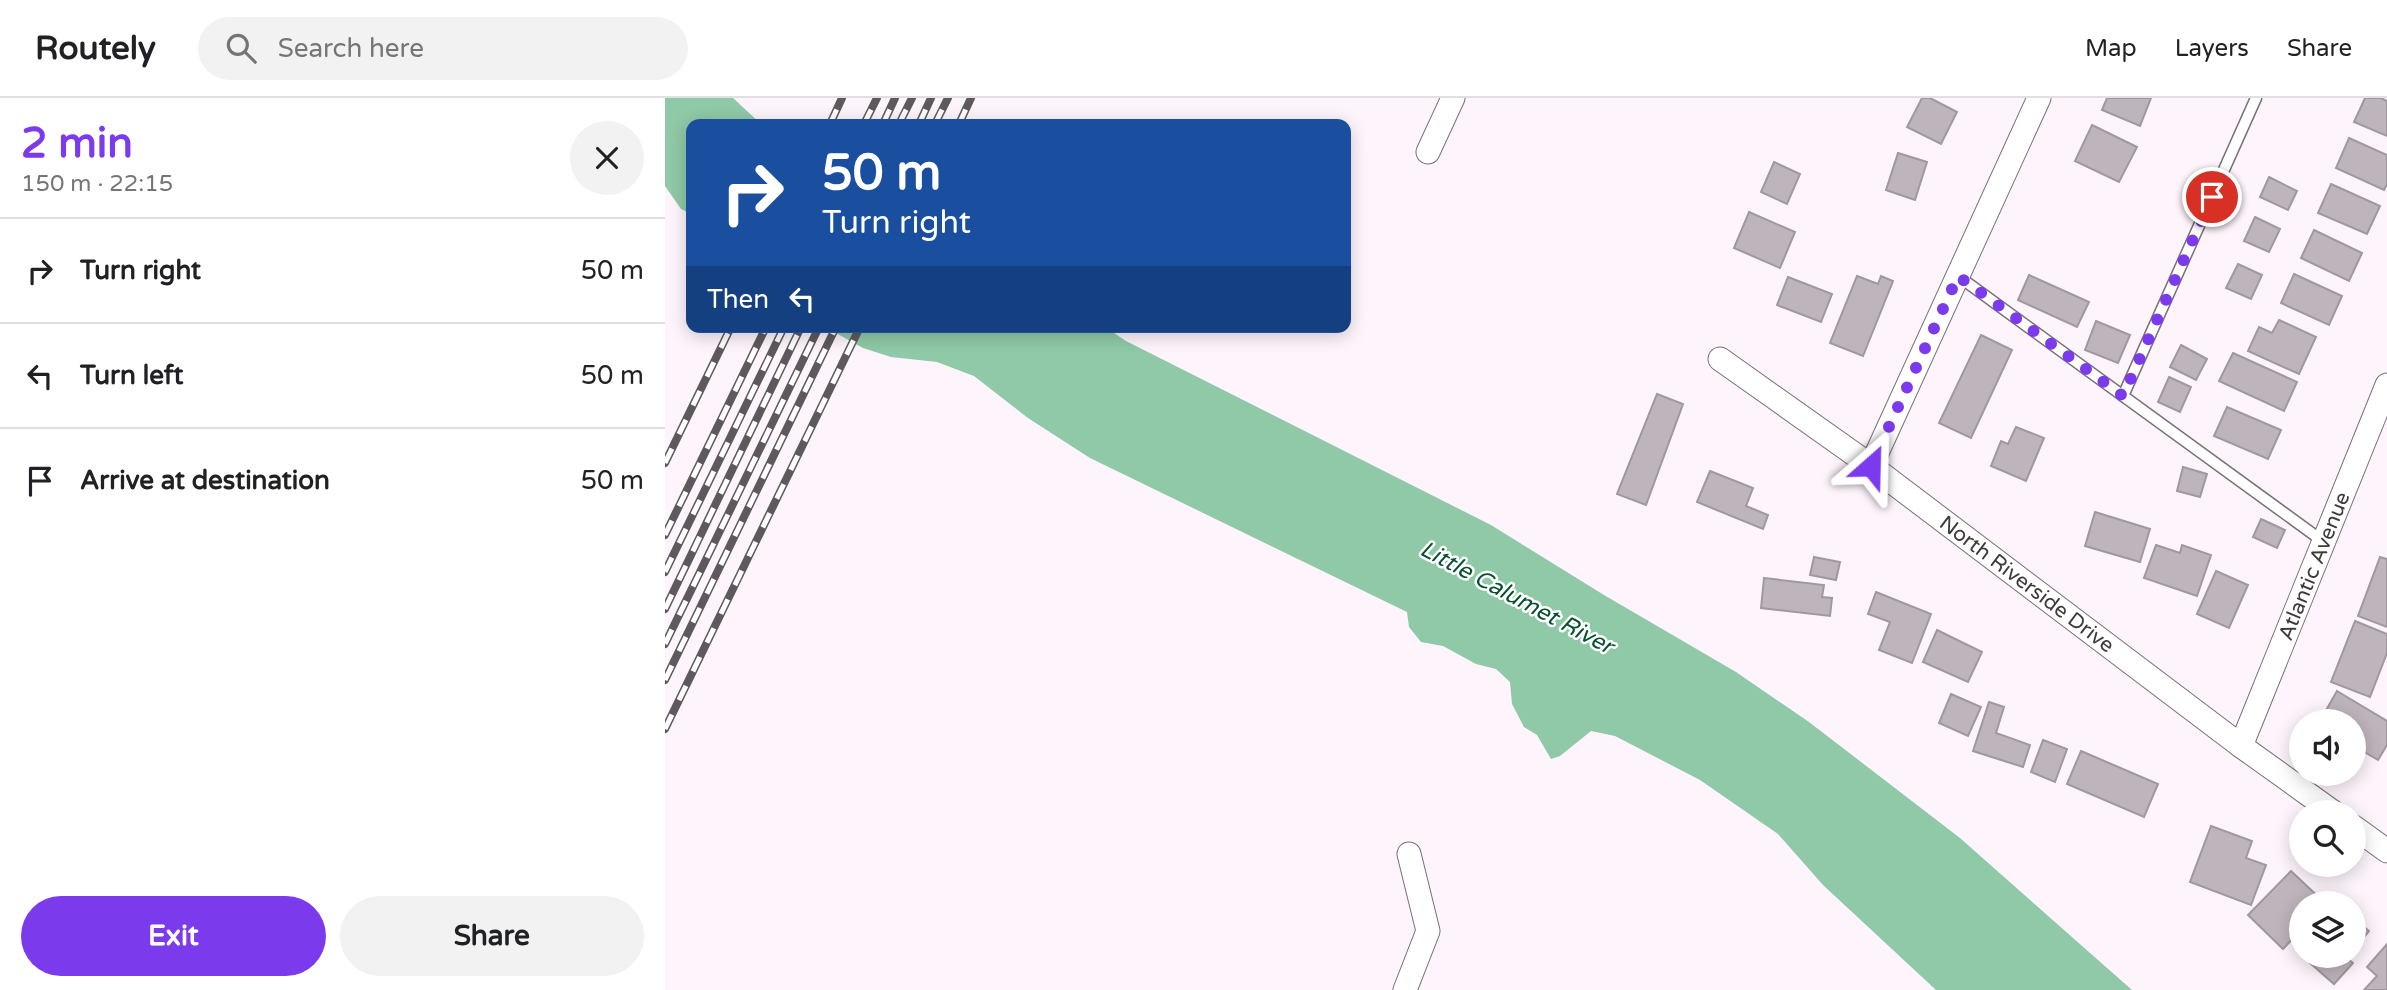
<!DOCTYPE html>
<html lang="en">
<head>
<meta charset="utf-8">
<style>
  :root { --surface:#fff; --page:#f2f2f2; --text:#202124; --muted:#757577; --line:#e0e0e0; --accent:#7c3aed }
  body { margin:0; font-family:"Varela Round",sans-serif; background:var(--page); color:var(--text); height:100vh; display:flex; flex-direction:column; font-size:26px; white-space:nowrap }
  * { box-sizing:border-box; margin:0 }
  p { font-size:23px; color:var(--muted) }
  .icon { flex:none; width:38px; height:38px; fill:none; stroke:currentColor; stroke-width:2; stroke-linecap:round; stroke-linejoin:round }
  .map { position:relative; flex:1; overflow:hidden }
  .panel { display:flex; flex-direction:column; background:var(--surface); width:665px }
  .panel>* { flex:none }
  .hud { position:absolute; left:21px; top:21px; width:665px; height:214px; border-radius:14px; box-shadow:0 4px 18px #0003; background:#1a4fa0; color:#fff; overflow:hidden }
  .controls { position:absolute; left:1624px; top:611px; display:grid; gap:14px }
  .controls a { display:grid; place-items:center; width:77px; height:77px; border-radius:50%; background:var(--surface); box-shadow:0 4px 18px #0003; font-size:35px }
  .pin { position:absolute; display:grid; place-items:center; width:60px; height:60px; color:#fff; margin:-30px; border:4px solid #fff; border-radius:50%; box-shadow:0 2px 7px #0007 }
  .me { position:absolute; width:77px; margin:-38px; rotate:25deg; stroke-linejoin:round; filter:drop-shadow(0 0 5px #0008) }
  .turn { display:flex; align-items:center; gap:24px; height:147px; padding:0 21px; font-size:32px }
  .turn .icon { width:91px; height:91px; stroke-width:2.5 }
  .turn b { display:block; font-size:49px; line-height:60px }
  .then { display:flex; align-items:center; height:66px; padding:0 21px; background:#0003; gap:14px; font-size:26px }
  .round { display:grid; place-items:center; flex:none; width:74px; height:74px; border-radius:37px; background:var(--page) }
  .overview { display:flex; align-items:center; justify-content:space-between; height:119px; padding:0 21px }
  h1 { font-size:42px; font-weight:800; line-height:52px; color:var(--accent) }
  .button { display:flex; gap:14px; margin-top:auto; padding:14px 21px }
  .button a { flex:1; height:80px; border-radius:42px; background:var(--accent); color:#fff; font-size:28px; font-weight:800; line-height:80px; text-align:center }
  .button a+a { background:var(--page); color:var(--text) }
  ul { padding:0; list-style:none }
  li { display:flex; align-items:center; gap:21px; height:105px; padding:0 21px; border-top:2px solid var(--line) }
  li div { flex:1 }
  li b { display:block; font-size:26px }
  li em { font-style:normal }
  header { display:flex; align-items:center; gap:42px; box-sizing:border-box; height:98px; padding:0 35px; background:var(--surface); border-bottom:2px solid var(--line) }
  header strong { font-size:33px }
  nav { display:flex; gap:38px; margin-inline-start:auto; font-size:24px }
  .search { width:490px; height:63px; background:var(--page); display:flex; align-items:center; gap:18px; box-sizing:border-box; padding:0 24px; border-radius:38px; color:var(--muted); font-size:26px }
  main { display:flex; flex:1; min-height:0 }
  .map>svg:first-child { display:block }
  .water { fill:#8fc9a7 }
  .building { fill:#beb4bc; stroke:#a1979f; stroke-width:2 }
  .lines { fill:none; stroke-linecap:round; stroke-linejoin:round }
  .lane-casing { stroke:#797077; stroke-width:13 }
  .street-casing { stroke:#797077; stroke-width:25 }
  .lane { stroke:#fff; stroke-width:10 }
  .street { stroke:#fff; stroke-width:23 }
  .rail-casing { stroke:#5e595d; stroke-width:8 }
  .rail { stroke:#fff; stroke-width:5; stroke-dasharray:16; stroke-linecap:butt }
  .route { stroke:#7c3aed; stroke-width:12; stroke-dasharray:0 21.6 }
  .labels { text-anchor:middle; stroke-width:5; stroke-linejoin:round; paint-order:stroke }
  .street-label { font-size:21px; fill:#3e3a3d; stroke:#fff }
  .water-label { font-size:23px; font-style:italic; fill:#075131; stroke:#fff }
</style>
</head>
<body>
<header>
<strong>Routely</strong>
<div class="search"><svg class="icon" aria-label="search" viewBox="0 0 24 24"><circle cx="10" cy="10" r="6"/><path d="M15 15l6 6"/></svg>Search here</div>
<nav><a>Map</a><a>Layers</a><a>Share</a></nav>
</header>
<main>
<section class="panel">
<div class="overview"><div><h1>2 min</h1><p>150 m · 22:15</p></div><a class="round"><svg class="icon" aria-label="close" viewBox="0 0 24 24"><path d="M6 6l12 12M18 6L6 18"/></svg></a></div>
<ul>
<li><svg class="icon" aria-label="right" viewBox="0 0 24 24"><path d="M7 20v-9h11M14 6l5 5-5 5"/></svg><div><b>Turn right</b></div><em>50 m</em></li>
<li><svg class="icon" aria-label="left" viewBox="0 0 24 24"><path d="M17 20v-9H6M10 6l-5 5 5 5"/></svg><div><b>Turn left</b></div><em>50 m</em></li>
<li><svg class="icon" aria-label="arrive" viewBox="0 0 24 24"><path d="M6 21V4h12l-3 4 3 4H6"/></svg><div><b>Arrive at destination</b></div><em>50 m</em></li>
</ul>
<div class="button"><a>Exit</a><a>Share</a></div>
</section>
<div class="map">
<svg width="1722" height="892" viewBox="0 0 1722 892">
  <rect width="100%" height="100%" fill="#fef4fc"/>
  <g class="water">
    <polygon points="0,0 68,0 96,26 26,26 26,116 16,111 0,88"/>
    <polygon points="160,229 440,229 461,243 826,427 939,497 1071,574 1144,624 1295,740 1467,892 1271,892 1158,787 1113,736 1035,682 950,638 926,633 895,658 886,661 872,637 859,629 847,606 845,584 831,571 811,566 778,548 756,544 744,529 742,514 425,360 363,320 309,278 272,264 226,259 198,250"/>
  </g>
  <g class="building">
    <polygon points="1257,0 1265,0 1292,14 1276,46 1242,29"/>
    <polygon points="1442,0 1486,0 1475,28 1437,12"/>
    <polygon points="1700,0 1716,0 1722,3 1722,38 1689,24"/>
    <polygon points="1427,27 1472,49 1454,84 1410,63"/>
    <polygon points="1684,40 1722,57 1722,86 1719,92 1671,70"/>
    <polygon points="1233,55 1262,64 1250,102 1221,92"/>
    <polygon points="1109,64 1135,76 1122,106 1096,94"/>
    <polygon points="1604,79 1632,93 1623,112 1595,99"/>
    <polygon points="1666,86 1715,108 1702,136 1653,115"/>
    <polygon points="1084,114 1130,134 1115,170 1069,150"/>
    <polygon points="1590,119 1615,131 1604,154 1579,143"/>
    <polygon points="1649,132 1697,155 1684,183 1636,160"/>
    <polygon points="1573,166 1597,177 1586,201 1561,190"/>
    <polygon points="1629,176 1677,198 1664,227 1616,205"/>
    <polygon points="1364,177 1424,204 1412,229 1353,202"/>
    <polygon points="1192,178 1213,186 1216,178 1228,183 1198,258 1165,245"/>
    <polygon points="1123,179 1167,196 1156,224 1112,207"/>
    <polygon points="1614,222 1651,239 1634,276 1583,253 1594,229 1607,235"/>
    <polygon points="1431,223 1465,237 1453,265 1420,252"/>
    <polygon points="1316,237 1347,252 1306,340 1274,325"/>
    <polygon points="1516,247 1542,261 1531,282 1505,269"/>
    <polygon points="1568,255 1632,284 1619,313 1554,283"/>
    <polygon points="1504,279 1526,289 1515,314 1493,304"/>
    <polygon points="992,296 1018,306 981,407 952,396"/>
    <polygon points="1562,309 1616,332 1603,361 1549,338"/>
    <polygon points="1351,329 1379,340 1361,383 1326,368 1336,343 1343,346"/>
    <polygon points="1518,369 1542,376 1535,399 1512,393"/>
    <polygon points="1045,373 1088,390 1081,408 1103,417 1098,431 1032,404"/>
    <polygon points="1430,414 1485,431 1475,464 1420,448"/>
    <polygon points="1596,421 1620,432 1612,450 1588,439"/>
    <polygon points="1491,447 1515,455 1517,447 1546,457 1532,498 1479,480"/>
    <polygon points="1149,459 1175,464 1171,482 1145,477"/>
    <polygon points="1715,459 1722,461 1722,529 1693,518"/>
    <polygon points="1551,473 1583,487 1564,530 1532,516"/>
    <polygon points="1099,480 1159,487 1157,499 1167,500 1165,518 1096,510"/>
    <polygon points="1211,494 1266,516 1247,565 1214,552 1225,524 1203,516"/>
    <polygon points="1690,523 1722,536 1722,555 1705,599 1666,584"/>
    <polygon points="1272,532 1317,554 1303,584 1258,564"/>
    <polygon points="1672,593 1722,623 1722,647 1713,662 1689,648 1689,623 1655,623"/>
    <polygon points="1286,596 1316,609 1303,638 1274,625"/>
    <polygon points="1324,604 1339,609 1331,635 1365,647 1358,669 1308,653"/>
    <polygon points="1378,642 1402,651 1390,684 1366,674"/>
    <polygon points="1416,653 1493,686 1479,719 1402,686"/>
    <polygon points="1546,728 1587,743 1581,760 1601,767 1586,807 1525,784"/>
    <polygon points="1626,773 1660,805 1636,805 1636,838 1633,835 1618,851 1583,817"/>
    <polygon points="1689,820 1704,833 1689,851"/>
    <polygon points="1722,846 1722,892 1699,892 1712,878 1702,869"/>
    <polygon points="1637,858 1683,858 1681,859 1688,865 1669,886"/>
  </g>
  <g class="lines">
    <defs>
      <g id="lane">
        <polyline points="1293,178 1659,444"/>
        <polyline points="1458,298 1591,0"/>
      </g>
      <g id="street">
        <polyline points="763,54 788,0"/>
        <polyline points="1055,261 1206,368 1576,648 1668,714"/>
        <polyline points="1206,368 1374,0"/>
        <polyline points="1576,648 1722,287"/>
        <polyline points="1689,729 1722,753"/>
        <polyline points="740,892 763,833 744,756"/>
      </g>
    </defs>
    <use href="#lane" class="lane-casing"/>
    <use href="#street" class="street-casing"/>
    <use href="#lane" class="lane"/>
    <use href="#street" class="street"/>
    <defs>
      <g id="rail">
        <polyline points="165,26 177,0"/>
        <polyline points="199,26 212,0"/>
        <polyline points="218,26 230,0"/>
        <polyline points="234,26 247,0"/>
        <polyline points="254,26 266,0"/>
        <polyline points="270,26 283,0"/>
        <polyline points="294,26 306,0"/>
        <polyline points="0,365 66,229"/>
        <polyline points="0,437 101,229"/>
        <polyline points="0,474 119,229"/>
        <polyline points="0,511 136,229"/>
        <polyline points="0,546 154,229"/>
        <polyline points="0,582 171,229"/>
        <polyline points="0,631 195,229"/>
      </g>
    </defs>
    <use href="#rail" class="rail-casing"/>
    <use href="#rail" class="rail"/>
  </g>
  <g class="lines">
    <polyline class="route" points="1206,368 1293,178 1458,298 1547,99"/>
  </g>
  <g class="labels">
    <g class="street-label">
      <text transform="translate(1649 468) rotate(-68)" y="7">Atlantic Avenue</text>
      <text transform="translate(1362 486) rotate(37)" y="7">North Riverside Drive</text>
    </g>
    <g class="water-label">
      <text transform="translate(852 499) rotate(28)" y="8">Little Calumet River</text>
    </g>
  </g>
</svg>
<div class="controls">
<a><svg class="icon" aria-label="sound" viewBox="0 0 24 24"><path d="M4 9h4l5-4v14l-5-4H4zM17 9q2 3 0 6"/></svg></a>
<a><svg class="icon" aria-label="search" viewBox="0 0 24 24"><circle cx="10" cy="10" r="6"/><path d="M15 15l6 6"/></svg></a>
<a><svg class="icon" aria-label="layers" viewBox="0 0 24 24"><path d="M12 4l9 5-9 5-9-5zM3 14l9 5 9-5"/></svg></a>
</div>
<div class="pin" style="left:1547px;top:99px;background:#d93025"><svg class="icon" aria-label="arrive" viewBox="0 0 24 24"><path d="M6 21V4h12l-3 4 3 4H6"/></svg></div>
<svg class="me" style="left:1206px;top:368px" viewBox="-20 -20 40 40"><path d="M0-17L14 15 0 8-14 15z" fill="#7c3aed" stroke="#fff" stroke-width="4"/></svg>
<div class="hud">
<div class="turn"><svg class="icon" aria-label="right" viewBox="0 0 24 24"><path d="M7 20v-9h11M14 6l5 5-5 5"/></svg><div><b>50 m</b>Turn right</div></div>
<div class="then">Then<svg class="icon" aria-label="left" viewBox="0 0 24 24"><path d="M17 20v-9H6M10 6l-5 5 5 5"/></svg></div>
</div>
</div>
</main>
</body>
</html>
